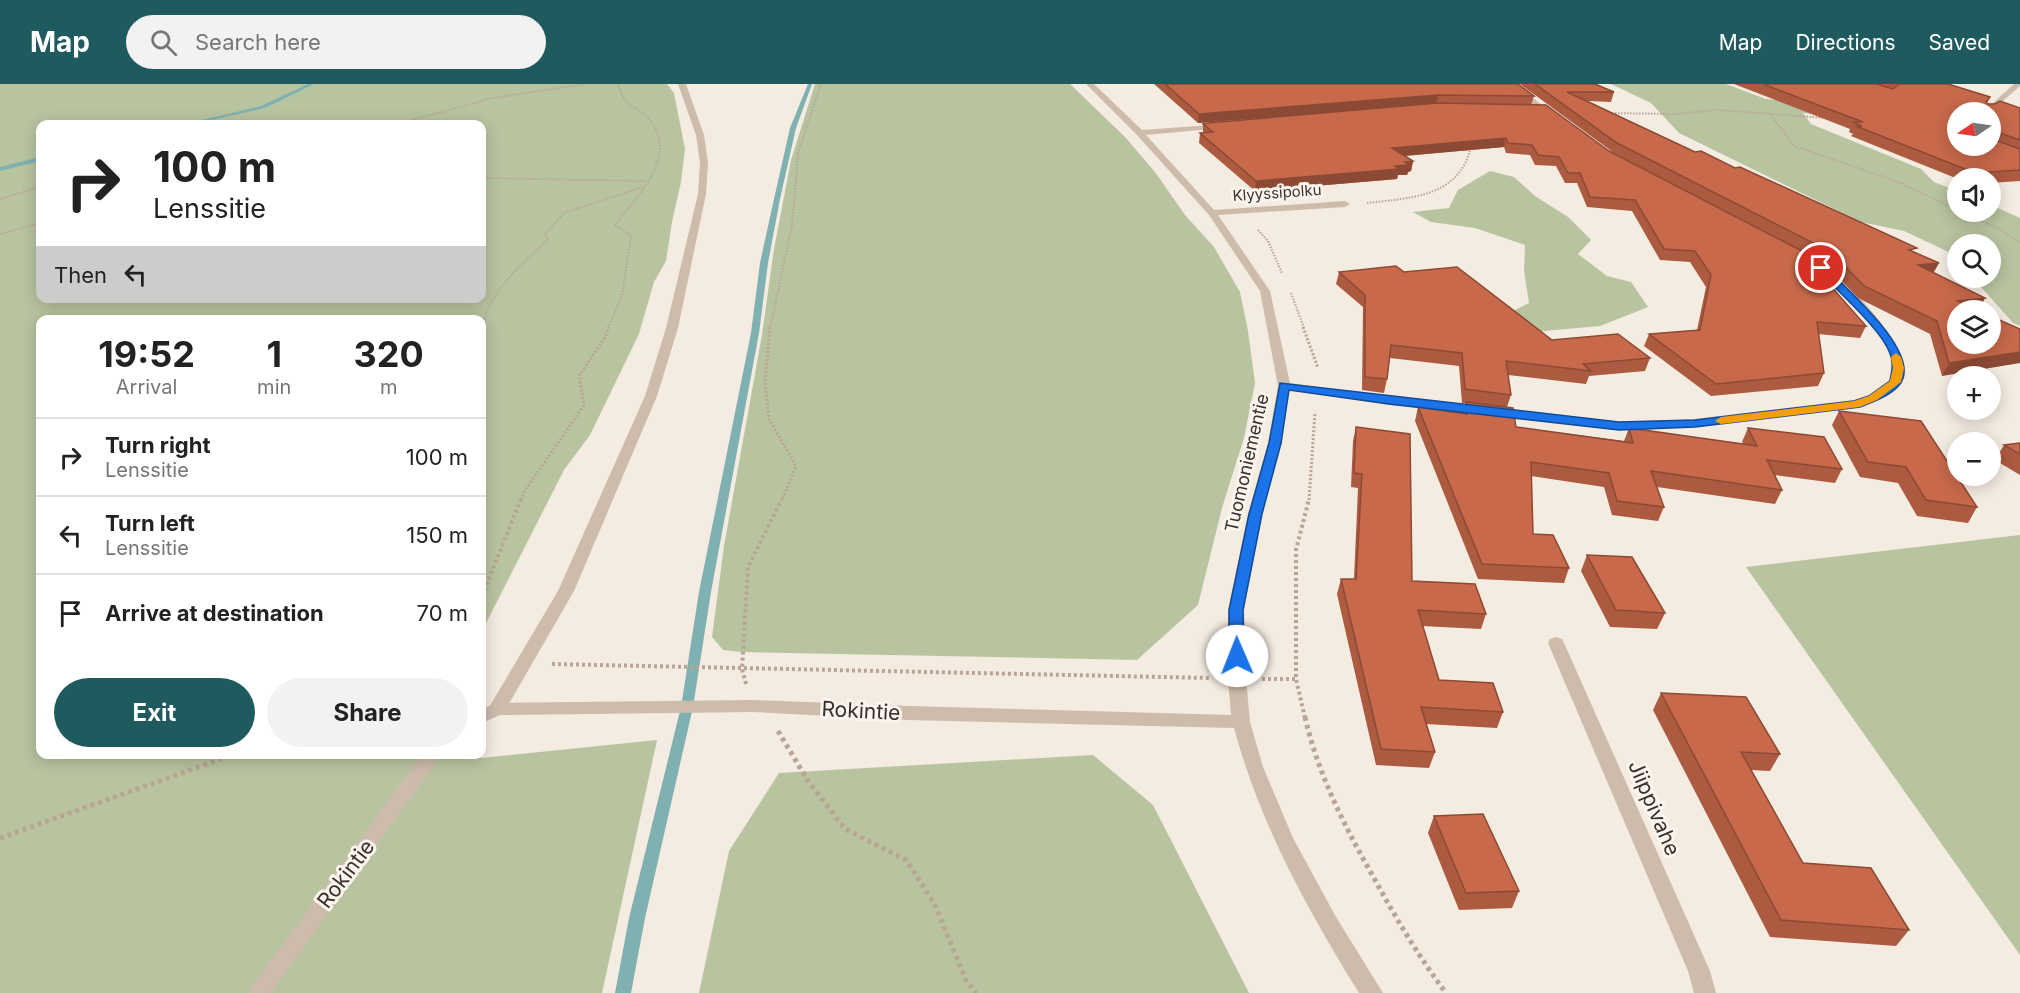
<!DOCTYPE html>
<html lang="en">
<head>
<meta charset="utf-8">
<style>
  :root { --surface:#fff; --page:#f2f2f2; --text:#222; --muted:#767676; --line:#e0e0e0; --accent:#1f5a5e }
  body { margin:0; font-family:Inter,sans-serif; background:var(--page); color:var(--text); height:100vh; display:flex; flex-direction:column; font-size:22px; white-space:nowrap }
  * { box-sizing:border-box; margin:0 }
  p { font-size:20px; color:var(--muted) }
  .icon { flex:none; width:33px; height:33px; fill:none; stroke:currentColor; stroke-width:2; stroke-linecap:round; stroke-linejoin:round }
  .map { position:relative; flex:1; overflow:hidden }
  .drawer { position:absolute; left:36px; top:231px; width:450px; height:444px; display:flex; flex-direction:column; background:var(--surface); border-radius:12px; box-shadow:0 3px 15px #0003 }
  .drawer>* { flex:none }
  .hud { position:absolute; left:36px; top:36px; width:450px; height:183px; border-radius:12px; box-shadow:0 3px 15px #0003; background:#fff; color:var(--text); overflow:hidden }
  .needle { width:39px; rotate:257deg }
  .controls { position:absolute; left:1947px; top:18px; display:grid; gap:12px }
  .controls a { display:grid; place-items:center; width:54px; height:54px; border-radius:50%; background:var(--surface); box-shadow:0 3px 15px #0003; font-size:30px }
  .pin { position:absolute; display:grid; place-items:center; width:51px; height:51px; color:#fff; margin:-26px; border:3px solid #fff; border-radius:50%; box-shadow:0 2px 6px #0007 }
  .me { position:absolute; width:66px; margin:-33px; rotate:359deg; stroke-linejoin:round; filter:drop-shadow(0 0 4px #0008) }
  .turn { display:flex; align-items:center; gap:21px; height:126px; padding:0 18px; font-size:27px }
  .turn .icon { width:78px; height:78px; stroke-width:2.5 }
  .turn b { display:block; font-size:42px; line-height:51px }
  .then { display:flex; align-items:center; height:57px; padding:0 18px; background:#0003; gap:12px; font-size:22px }
  .eta { display:flex; justify-content:space-evenly; align-items:center; height:102px; text-align:center }
  .eta b { font-size:36px; font-weight:700; line-height:42px }
  .action { display:flex; gap:12px; margin-top:auto; padding:12px 18px }
  .action a { flex:1; height:69px; border-radius:36px; background:var(--accent); color:#fff; font-size:24px; font-weight:700; line-height:69px; text-align:center }
  .action a+a { background:var(--page); color:var(--text) }
  ul { padding:0; list-style:none }
  li { display:flex; align-items:center; gap:18px; height:78px; padding:0 18px; border-top:2px solid var(--line) }
  li div { flex:1 }
  li b { display:block; font-size:22px }
  li em { font-style:normal }
  header { display:flex; align-items:center; gap:36px; box-sizing:border-box; height:84px; padding:0 30px; background:var(--accent); color:#fff }
  header strong { font-size:28px }
  nav { display:flex; gap:33px; margin-inline-start:auto; font-size:21px }
  .search { width:420px; height:54px; background:var(--page); display:flex; align-items:center; gap:15px; box-sizing:border-box; padding:0 21px; border-radius:33px; color:var(--muted); font-size:22px }
  .map>svg:first-child { display:block }
  .green { fill:#b8c4a0; fill-rule:evenodd }
  .lines { fill:none; stroke-linecap:round; stroke-linejoin:round }
  .stream { fill:#7fb0b2; fill-rule:evenodd }
  .path-far3 { stroke:#b9a596; stroke-width:2; stroke-dasharray:1.5 1.5; stroke-linecap:butt }
  .path-far2 { stroke:#b9a596; stroke-width:3; stroke-dasharray:2 2; stroke-linecap:butt }
  .path-far1 { stroke:#b9a596; stroke-width:4; stroke-dasharray:3 3; stroke-linecap:butt }
  .path { stroke:#b9a596; stroke-width:5; stroke-dasharray:4 4; stroke-linecap:butt }
  .lane { fill:#cdbbac; fill-rule:evenodd }
  .street { fill:#cdbbac; fill-rule:evenodd }
  .wall { fill:#ac5a40 }
  .shaded-wall { fill:#8c4a34 }
  .building { fill:#c8694b; stroke:#8c4a34; stroke-width:1.5 }
  .route { fill:#1a73e8; stroke:#114b97; stroke-width:1.5 }
  .slow { fill:#f59e0b }
  .labels { text-anchor:middle; stroke-width:6; stroke-linejoin:round; paint-order:stroke }
  .far-street-label { font-size:15px; fill:#3b302b; stroke:#fbf5ee }
  .street-label { font-size:18px; fill:#3b302b; stroke:#fbf5ee }
  .near-street-label { font-size:21px; fill:#3b302b; stroke:#fbf5ee }
</style>
</head>
<body>
<header>
<strong>Map</strong>
<div class="search"><svg class="icon" aria-label="search" viewBox="0 0 24 24"><circle cx="10" cy="10" r="6"/><path d="M15 15l6 6"/></svg>Search here</div>
<nav><a>Map</a><a>Directions</a><a>Saved</a></nav>
</header>
<div class="map">
<svg width="2020" height="909" viewBox="0 0 2020 909">
  <rect width="100%" height="100%" fill="#f4ebe1"/>
  <g class="green">
    <path d="M0,0h667l7,9 11,56 -4,33 -9,40 -6,39 -12,21 -15,52 -49,101 -26,35 -82,161v-311h-442v434h431l11,4 175,-18 -55,253h-602zM40,40h442v174h-442z"/>
    <polygon points="815,0 1070,0 1125,53 1155,88 1185,131 1214,163 1240,208 1248,247 1255,299 1244,354 1222,424 1198,521 1137,576 742,568 723,566 712,553 724,462 762,251 774,165 791,76"/>
    <polygon points="1611,0 1726,0 1766,15 1826,19 1858,32 1803,29 1811,40 1921,85 1934,98 1957,107 1958,128 1990,128 1991,121 2020,134 2020,242 2013,239 1973,194 1990,194 1990,160 1958,160 1957,175 1953,170 1904,147 1861,138 1679,49 1651,19"/>
    <polygon points="1490,87 1514,93 1535,112 1568,133 1591,156 1578,170 1607,192 1631,198 1648,223 1600,242 1509,250 1483,242 1529,219 1524,187 1525,161 1475,144 1431,138 1413,128 1449,124 1458,106"/>
    <polygon points="2020,451 2020,871 1746,483"/>
    <polygon points="1093,671 1153,721 1249,909 699,909 729,767 779,689"/>
  </g>
  <g class="lines">
    <g class="stream">
      <polygon points="308,0 314,0 265,24 194,40 186,40 261,22"/>
      <polygon points="808,0 812,0 796,44 780,115 768,179 759,249 711,508 693,623 645,834 631,909 615,909 629,834 681,623 699,508 751,249 760,179 774,115 790,44"/>
      <polygon points="40,73 40,77 0,87 0,83"/>
    </g>
    <g class="path-far3">
      <polyline points="1609,29 1673,30 1718,26 1826,34"/>
      <polyline points="1771,31 1794,62 1896,97 1958,126"/>
      <polyline points="397,40 493,14 585,0"/>
      <polyline points="482,91 484,94 646,97"/>
      <polyline points="0,115 40,103"/>
      <path d="M1367,119c42,-5 93,-5 104,-57"/>
      <polyline points="1961,128 1998,144 2020,159"/>
      <polyline points="1258,146 1268,157 1282,189"/>
      <polyline points="0,150 40,139"/>
      <polyline points="1291,209 1304,244"/>
      <path d="M483,244c3,-34 40,-66 65,-88l-3,-6 19,-21 79,-26"/>
      <path d="M608,244l14,-33 9,-59 -16,-11c22,-29 66,-70 33,-107 -14,-14 -24,-11 -30,-34"/>
      <polyline points="770,244 792,142 798,69 821,0"/>
    </g>
    <g class="path-far2">
      <polyline points="770,243 765,299 769,335 796,382 782,416"/>
      <polyline points="1303,243 1318,284"/>
      <polyline points="482,253 483,243"/>
      <polyline points="521,416 524,408 584,321 579,292 604,255 609,243"/>
      <polyline points="1309,416 1315,328"/>
    </g>
    <g class="path-far1">
      <polyline points="482,512 521,415"/>
      <polyline points="552,580 1210,594"/>
      <polyline points="1262,595 1296,595"/>
      <polyline points="746,600 742,585 748,483 782,415"/>
      <polyline points="1305,634 1296,595 1296,466 1309,415"/>
    </g>
    <g class="path">
      <path d="M1305,633c13,58 41,112 70,163 22,40 44,77 71,113"/>
      <polyline points="778,647 808,697 845,745 906,776 935,821 966,896 976,909"/>
      <polyline points="0,754 235,670"/>
    </g>
    <polygon class="lane" points="678,0 686,0 704,51 708,79 706,110 678,244 657,312 574,507 503,630 497,631 491,630 488,625 558,507 645,312 666,244 698,110 700,79 696,51"/>
    <g class="street">
      <path d="M1086,0h8l48,46 82,-6 1,2 -4,2 -75,7 68,75 131,-9 5,3 -5,3 -127,8 52,76 20,92 99,14 230,25 76,-3 159,-19 15,-5 20,-15c2,-7 3,-15 1,-23 -7,-28 -57,-76 -82,-91v-4l4,-1c27,8 110,93 88,123 -9,11 -26,18 -40,23l-165,20 -76,3 -230,-25 -100,-15 -7,53 -20,71 -18,96 2,68 4,44 13,45 30,71 43,79 47,76h-24c-52,-84 -99,-169 -125,-265l-325,-8 -156,-8 -253,3 -18,8v-14l15,-6 256,-3 156,6 322,9 -3,-37v-68l20,-96 20,-71 10,-57 -18,-95 -51,-76 -72,-80z"/>
      <polygon points="1507,0 1515,0 1558,33 1551,35"/>
      <polygon points="2014,0 2020,0 2020,2 1990,28 1983,28"/>
      <polygon points="1556,553 1562,555 1564,559 1710,887 1716,909 1694,909 1688,887 1548,559 1550,555"/>
      <polygon points="422,670 442,670 271,909 247,909"/>
    </g>
  </g>
  <g class="wall">
    <polygon points="1154,0 1518,0 1534,12 1531,21 1609,67 1738,134 1614,69 1520,0 1595,0 1614,8 1611,18 1588,17 1695,68 1939,179 1933,189 1978,226 1990,260 1942,292 1930,250 1858,214 1826,180 1822,178 1829,185 1824,195 1866,242 1860,254 1818,250 1824,289 1818,302 1711,312 1644,262 1649,250 1697,246 1706,203 1690,178 1660,176 1632,127 1587,123 1577,99 1565,99 1556,82 1535,81 1530,71 1506,69 1504,63 1405,72 1413,77 1411,87 1408,88 1407,91 1398,91 1397,95 1255,107 1199,59 1200,49 1203,49 1203,40 1353,27 1198,39"/>
    <polygon points="1734,0 1948,0 1990,13 1987,19 1988,20 2020,24 2020,97 1990,99 1990,94 1958,94 1958,95 1851,52 1853,50 1849,48 1850,45"/>
    <polygon points="1339,188 1404,188 1552,256 1650,274 1645,287 1589,292 1586,300 1508,291 1511,311 1507,323 1516,343 1624,357 1629,344 1744,360 1742,358 1748,344 1842,385 1835,399 1775,391 1782,406 1775,420 1657,403 1664,423 1658,437 1612,431 1604,403 1531,392 1533,450 1569,484 1564,499 1478,495 1415,337 1418,323 1463,329 1466,319 1462,319 1459,282 1390,274 1387,295 1384,309 1362,306 1363,223 1336,200"/>
    <polygon points="1839,327 1977,423 1968,439 1917,432 1898,399 1860,393 1832,341"/>
    <polygon points="1356,343 1412,497 1486,530 1481,545 1422,542 1439,596 1503,628 1497,644 1426,640 1435,668 1429,684 1376,681 1337,510 1341,495 1354,495 1358,404 1351,403 1353,357"/>
    <polygon points="2020,359 2020,391 1995,376 2004,361"/>
    <polygon points="1587,471 1665,529 1657,545 1610,543 1581,487"/>
    <polygon points="1661,609 1780,670 1770,687 1751,686 1803,779 1909,846 1896,862 1770,853 1653,626"/>
    <polygon points="1434,732 1519,807 1512,824 1459,826 1428,749"/>
  </g>
  <g class="shaded-wall">
    <polygon points="1438,11 1436,20 1198,39 1199,30"/>
    <polygon points="1997,48 1992,58 1990,58 1990,49"/>
    <polygon points="1506,54 1504,63 1390,73 1392,64"/>
    <polygon points="1413,77 1411,87 1408,88 1407,91 1398,91 1397,95 1255,107 1256,97 1395,82 1405,78"/>
    <polygon points="1939,179 1932,191 1918,181"/>
    <polygon points="1985,214 1979,226 1958,217"/>
    <polygon points="2020,268 2020,279 1942,292 1949,279"/>
  </g>
  <g class="building">
    <polygon points="1165,0 1518,0 1534,12 1438,11 1199,30"/>
    <polygon points="1535,0 1595,0 1614,8 1567,8 1695,68 1701,67 1735,84 1740,83 1917,164 1909,166 1939,179 1918,181 1985,214 1958,217 1979,226 1958,226 1958,260 1990,260 1990,232 2020,245 2020,268 1949,279 1937,237 1864,202 1831,168 1617,59"/>
    <polygon points="1763,0 1877,0 1893,5 1899,0 1948,0 1990,13 1986,18 1988,20 1995,20 2000,17 2020,24 2020,56 1997,48 1990,49 1990,28 1958,28 1958,62 1990,62 1990,54 2020,65 2020,86 1975,89 1856,42 1862,42 1853,38 1863,38"/>
    <polygon points="1438,19 1546,21 1609,67 1821,177 1829,185 1806,174 1866,242 1817,238 1824,289 1716,300 1649,250 1700,246 1711,191 1695,167 1664,165 1635,116 1590,113 1580,89 1568,89 1559,73 1538,71 1532,61 1508,59 1506,54 1392,64 1413,77 1405,78 1409,81 1395,82 1399,85 1256,97 1200,49 1213,48 1203,40 1208,39"/>
    <polygon points="1396,182 1404,188 1457,183 1552,256 1618,250 1650,274 1583,280 1591,287 1506,277 1511,311 1465,305 1462,269 1391,261 1387,295 1365,293 1365,211 1339,188"/>
    <polygon points="1466,318 1513,324 1516,343 1633,359 1629,344 1757,362 1748,344 1824,353 1842,385 1767,376 1782,406 1651,387 1664,423 1617,417 1609,389 1531,378 1533,450 1553,451 1569,484 1482,480 1418,323 1467,330"/>
    <polygon points="1839,327 1921,337 1977,423 1926,416 1906,383 1868,378"/>
    <polygon points="1356,343 1410,350 1412,497 1475,500 1486,530 1418,526 1439,596 1493,599 1503,628 1421,623 1435,668 1381,665 1341,495 1356,495 1362,390 1354,389"/>
    <polygon points="2020,359 2020,370 2004,361"/>
    <polygon points="1587,471 1632,473 1665,529 1616,526"/>
    <polygon points="1661,609 1746,613 1780,670 1741,668 1803,779 1871,784 1909,846 1781,836"/>
    <polygon points="1483,730 1519,807 1466,809 1434,732"/>
  </g>
  <path class="route" d="M1818,182h6c20,21 99,87 76,118 -8,11 -27,18 -40,23l-165,20 -76,3 -230,-26 -100,-14 -8,53 -19,71 -19,96 1,46 -2,3h-11l-2,-3v-46l20,-96 20,-71 11,-60 339,39 76,-2 159,-19 15,-5 21,-15c2,-10 4,-19 0,-28 -10,-25 -53,-62 -72,-83z"/>
  <polygon class="slow" points="1896,269 1901,273 1904,284 1901,298 1877,316 1860,323 1721,340 1715,337 1721,333 1854,317 1869,312 1890,297 1893,284 1891,273"/>
  <g class="labels">
    <g class="far-street-label">
      <text transform="translate(1277 109) rotate(-4)" y="5">Klyyssipolku</text>
    </g>
    <g class="street-label">
      <text transform="translate(1247 379) rotate(-77)" y="6">Tuomoniementie</text>
    </g>
    <g class="near-street-label">
      <text transform="translate(861 627) rotate(3)" y="7">Rokintie</text>
      <text transform="translate(1654 724) rotate(67)" y="7">Jiippivahe</text>
      <text transform="translate(346 790) rotate(-53)" y="7">Rokintie</text>
    </g>
  </g>
</svg>
<div class="controls">
<a><svg class="needle" viewBox="-14 -14 28 28"><path d="M0-13l5 13h-10z" fill="#e53935"/><path d="M0 13l5-13h-10z" fill="#767676"/></svg></a>
<a><svg class="icon" aria-label="sound" viewBox="0 0 24 24"><path d="M4 9h4l5-4v14l-5-4H4zM17 9q2 3 0 6"/></svg></a>
<a><svg class="icon" aria-label="search" viewBox="0 0 24 24"><circle cx="10" cy="10" r="6"/><path d="M15 15l6 6"/></svg></a>
<a><svg class="icon" aria-label="layers" viewBox="0 0 24 24"><path d="M12 4l9 5-9 5-9-5zM3 14l9 5 9-5"/></svg></a>
<a>+</a>
<a>−</a>
</div>
<div class="pin" style="left:1821px;top:184px;background:#d93025"><svg class="icon" aria-label="arrive" viewBox="0 0 24 24"><path d="M6 21V4h12l-3 4 3 4H6"/></svg></div>
<svg class="me" style="left:1237px;top:572px" viewBox="-20 -20 40 40"><circle r="19" fill="#fff"/><path d="M0-13L10 11 0 6-10 11z" fill="#1a73e8"/></svg>
<div class="hud">
<div class="turn"><svg class="icon" aria-label="right" viewBox="0 0 24 24"><path d="M7 20v-9h11M14 6l5 5-5 5"/></svg><div><b>100 m</b>Lenssitie</div></div>
<div class="then">Then<svg class="icon" aria-label="left" viewBox="0 0 24 24"><path d="M17 20v-9H6M10 6l-5 5 5 5"/></svg></div>
</div>
<section class="drawer">
<div class="eta">
<div><b>19:52</b><p>Arrival</p></div>
<div><b>1</b><p>min</p></div>
<div><b>320</b><p>m</p></div>
</div>
<ul>
<li><svg class="icon" aria-label="right" viewBox="0 0 24 24"><path d="M7 20v-9h11M14 6l5 5-5 5"/></svg><div><b>Turn right</b><p>Lenssitie</p></div><em>100 m</em></li>
<li><svg class="icon" aria-label="left" viewBox="0 0 24 24"><path d="M17 20v-9H6M10 6l-5 5 5 5"/></svg><div><b>Turn left</b><p>Lenssitie</p></div><em>150 m</em></li>
<li><svg class="icon" aria-label="arrive" viewBox="0 0 24 24"><path d="M6 21V4h12l-3 4 3 4H6"/></svg><div><b>Arrive at destination</b></div><em>70 m</em></li>
</ul>
<div class="action"><a>Exit</a><a>Share</a></div>
</section>
</div>
</body>
</html>
